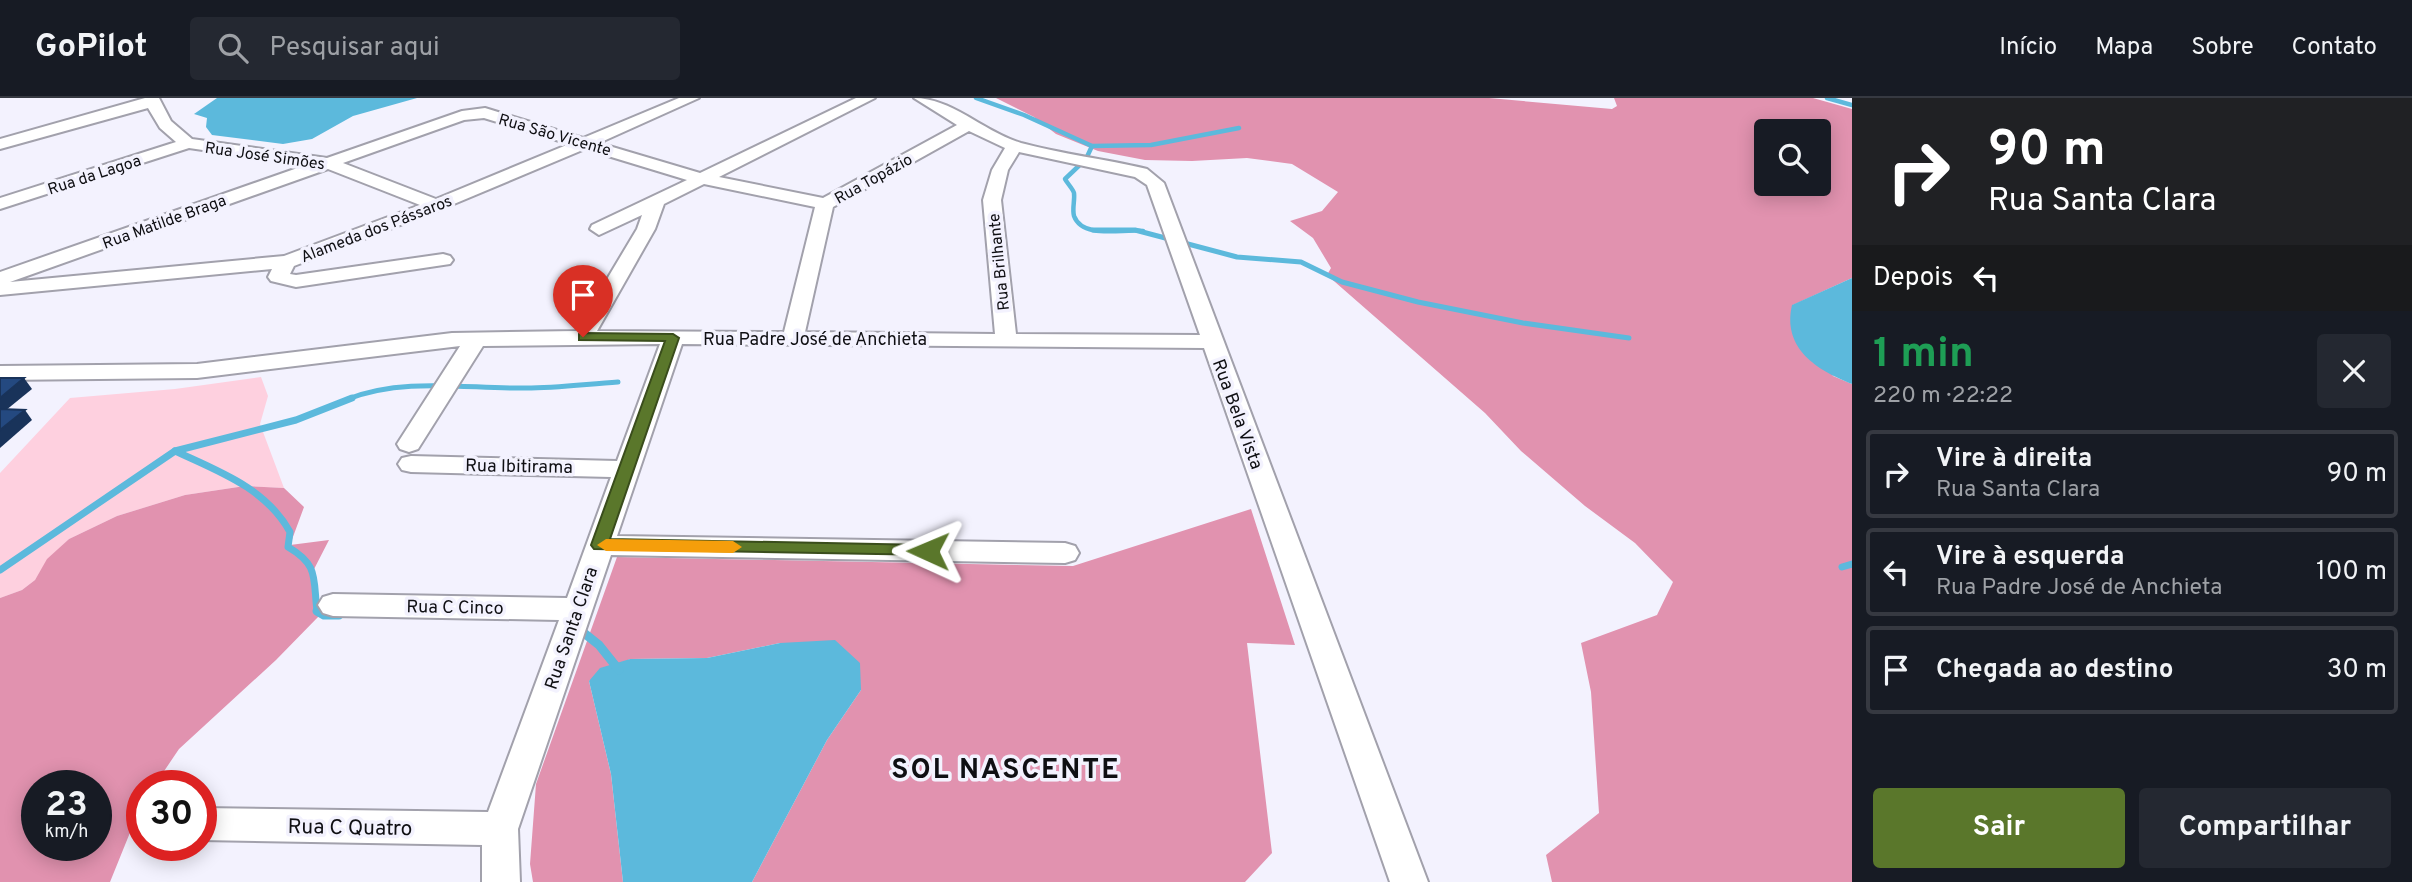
<!DOCTYPE html>
<html lang="pt">
<head>
<meta charset="utf-8">
<style>
  :root { --surface:#171b24; --page:#242831; --text:#f1f3f6; --muted:#9ea1a6; --line:#363941; --accent:#5a772b }
  body { margin:0; font-family:Overpass,sans-serif; background:var(--page); color:var(--text); height:100vh; display:flex; flex-direction:column; font-size:26px; white-space:nowrap }
  * { box-sizing:border-box; margin:0 }
  p { font-size:23px; color:var(--muted) }
  .icon { flex:none; width:38px; height:38px; fill:none; stroke:currentColor; stroke-width:2; stroke-linecap:round; stroke-linejoin:round }
  .map { position:relative; flex:1; overflow:hidden }
  .sheet { display:flex; flex-direction:column; background:var(--surface); width:560px }
  .sheet>* { flex:none }
  .banner { background:#202124; color:#fff; overflow:hidden }
  .tools { position:absolute; left:1754px; top:21px; display:grid; gap:14px }
  .tools a { display:grid; place-items:center; width:77px; height:77px; border-radius:7px; background:var(--surface); box-shadow:0 4px 18px #0003; font-size:35px }
  .speed { position:absolute; left:21px; top:672px; display:flex; gap:14px; font-size:35px; font-weight:700; text-align:center }
  .speed>* { display:grid; place-content:center; width:91px; height:91px; border-radius:50%; background:var(--surface); box-shadow:0 4px 18px #0003; line-height:1 }
  .speed small { font-size:18px; font-weight:400 }
  .speed .limit { border:10px solid #d22; background:#fff; color:#111 }
  .pin { position:absolute; display:grid; place-items:center; width:60px; height:60px; color:#fff; margin:-72px -30px; border-radius:50% 50% 50% 0; rotate:-45deg; box-shadow:0 0 7px #0007 }
  .pin .icon { rotate:45deg }
  .me { position:absolute; width:77px; margin:-38px; rotate:271deg; stroke-linejoin:round; filter:drop-shadow(0 0 5px #0008) }
  .turn { display:flex; align-items:center; gap:24px; height:147px; padding:0 21px; font-size:32px }
  .turn .icon { width:91px; height:91px; stroke-width:2.5 }
  .turn b { display:block; font-size:49px; line-height:60px }
  .then { display:flex; align-items:center; height:66px; padding:0 21px; background:#0003; gap:14px; font-size:26px }
  .round { display:grid; place-items:center; flex:none; width:74px; height:74px; border-radius:7px; background:var(--page) }
  .headline { display:flex; align-items:center; justify-content:space-between; height:119px; padding:0 21px }
  h1 { font-size:42px; font-weight:700; line-height:52px; color:#1e9e55 }
  .primary-button { display:flex; gap:14px; margin-top:auto; padding:14px 21px }
  .primary-button a { flex:1; height:80px; border-radius:7px; background:var(--accent); color:#fff; font-size:28px; font-weight:700; line-height:80px; text-align:center }
  .primary-button a+a { background:var(--page); color:var(--text) }
  ul { padding:0; list-style:none }
  li { display:flex; align-items:center; gap:21px; height:88px; margin:0 14px 10px; padding:0 7px; border:4px solid var(--line); border-radius:7px }
  li div { flex:1 }
  li b { display:block; font-size:26px }
  li em { font-style:normal }
  header { display:flex; align-items:center; gap:42px; box-sizing:border-box; height:98px; padding:0 35px; background:var(--surface); border-bottom:2px solid var(--line) }
  header strong { font-size:33px }
  nav { display:flex; gap:38px; margin-inline-start:auto; font-size:24px }
  .search { width:490px; height:63px; background:var(--page); display:flex; align-items:center; gap:18px; box-sizing:border-box; padding:0 24px; border-radius:7px; color:var(--muted); font-size:26px }
  main { display:flex; flex:1; min-height:0 }
  .map>svg:first-child { display:block }
  .green { fill:#fed0df }
  .forest { fill:#e192af; fill-rule:evenodd }
  .water { fill:#5cb9dc }
  .lines { fill:none; stroke-linecap:round; stroke-linejoin:round }
  .stream-far3 { stroke:#5cb9dc; stroke-width:4.5 }
  .stream-far2 { stroke:#5cb9dc; stroke-width:5 }
  .stream-far1 { stroke:#5cb9dc; stroke-width:7 }
  .stream { stroke:#5cb9dc; stroke-width:9 }
  .street-casing { stroke:#a2a1ac; stroke-width:4 }
  .street { fill:#fff; fill-rule:evenodd }
  .shaded-wall { fill:#19335a }
  .building { fill:#244980; stroke:#19335a; stroke-width:2 }
  .route { fill:#5a772b; stroke:#3a4d1c; stroke-width:2 }
  .slow { fill:#f59e0b }
  .labels { text-anchor:middle; stroke-width:7; stroke-linejoin:round; paint-order:stroke }
  .far-street-label { font-size:16px; fill:#0f0f13; stroke:#f3f2fe }
  .street-label { font-size:18px; fill:#0f0f13; stroke:#f3f2fe }
  .near-street-label { font-size:21px; fill:#0f0f13; stroke:#f3f2fe }
  .near-district-label { font-size:28px; font-weight:bold; letter-spacing:2px; fill:#0f0f13; stroke:#f3f2fe }
</style>
</head>
<body>
<header>
<strong>GoPilot</strong>
<div class="search"><svg class="icon" aria-label="search" viewBox="0 0 24 24"><circle cx="10" cy="10" r="6"/><path d="M15 15l6 6"/></svg>Pesquisar aqui</div>
<nav><a>Início</a><a>Mapa</a><a>Sobre</a><a>Contato</a></nav>
</header>
<main>
<div class="map">
<svg width="1852" height="784" viewBox="0 0 1852 784">
  <rect width="100%" height="100%" fill="#f3f2fe"/>
  <polygon class="green" points="261,279 268,298 260,326 284,390 245,388 185,397 117,418 69,441 48,461 35,482 22,492 0,500 0,375 70,300 175,291"/>
  <g class="forest">
    <path d="M996,0h493l123,11 5,-3 -3,-8h199l39,11v169l-59,27 40,71 19,8v498h-300l-6,-27 53,-42 -8,-121 -10,-49 76,-28 16,-33 -38,-39 -50,-37 -64,-55 -36,-38 -158,-138 4,-7 -18,-30 -23,-17 32,-10 16,-19 -46,-28 -45,-6 -55,3 -47,-1 -47,-9 -42,-17 -22,-17zM1766,33h52v53h-52z"/>
    <path d="M245,388l39,2 20,19 -14,38 39,-5 -18,35 8,41 -43,44 -97,89 -25,37h-12v17l-32,79h-110v-284l22,-8 13,-10 12,-21 22,-20 48,-23 68,-21zM37,688h59v59h-59z"/>
    <polygon points="1251,411 1295,547 1247,545 1272,755 1245,784 752,784 827,642 861,592 780,545 707,560 630,561 589,583 611,676 623,784 533,784 530,766 536,686 617,459 1073,468"/>
  </g>
  <g class="water">
    <polygon points="217,0 417,0 353,18 312,41 283,46 212,37 206,29 207,20 194,16"/>
    <path d="M1852,180v106c-36,-14 -70,-36 -60,-79z"/>
    <polygon points="835,542 860,565 861,592 827,642 752,784 623,784 611,676 589,583 600,570 630,561 707,560 780,545"/>
  </g>
  <g class="lines">
    <g class="stream-far3">
      <polyline points="976,0 1024,17 1092,48 1151,47 1239,30"/>
      <polyline points="1827,0 1852,7"/>
      <path d="M1092,48l-6,13 -21,20c2,4 8,10 9,14 1,8 -2,15 0,23 9,24 50,12 69,15"/>
    </g>
    <g class="stream-far2">
      <polyline points="1093,132 1135,132 1237,159 1301,164 1342,184 1418,204 1523,225 1629,240"/>
      <path d="M348,301c56,-22 119,-10 178,-11 30,0 61,-4 92,-6"/>
    </g>
    <g class="stream-far1">
      <path d="M175,353c43,20 91,37 115,81l-2,15c31,18 25,31 29,64l3,1"/>
      <polyline points="1842,469 1852,466"/>
      <polyline points="0,472 175,353 296,322 352,300"/>
    </g>
    <g class="stream">
      <polyline points="317,513 324,517 339,517"/>
      <polyline points="579,531 599,547 619,572"/>
    </g>
    <defs>
      <path id="street" d="M145,0h14l12,23 21,18 135,19 135,-47 23,-3 98,30 96,-40h20l-100,45 101,30 156,-75h19l-156,79 104,21 134,-73 -43,-27c38,0 70,34 107,45 41,11 84,16 126,26l17,14 264,699h-38l-186,-534 -522,-4 -65,192 448,7 10,3 4,7 -4,7 -10,3 -454,-8 -93,274 2,53h-38v-37l-281,-5v-32l287,4 71,-192 -226,-4 -10,-3 -5,-8 5,-8 10,-3 234,4 44,-121 -200,-5 -9,-2 -4,-6 4,-6 9,-2 206,5 43,-117 -177,2 -65,103 -9,3 -9,-3 -3,-5 63,-98 -263,32 -197,2v-14l197,-2 255,-31 124,-2 61,-102 5,-14 -43,20 -9,-6 2,-4 95,-45 -102,-31 -143,60 -148,57 -4,8 6,1 147,-21 7,2 3,4 -3,4 -154,23 -25,-6 -3,-4 4,-8 -272,26v-23l306,-107 -117,-17 -189,61v-11l176,-56 -16,-14 -12,-20 -148,41v-10zM484,20l85,26 -133,55 -93,-36 121,-43zM969,33l36,17 -13,22 -9,30 12,134 -190,-2 28,-125zM1019,54l116,25 12,8 53,150 -184,-1 -15,-134 7,-30zM328,71l92,36 -136,51 -274,26zM704,86l111,23 -31,125 -187,-1 58,-102 9,-25z"/>
    </defs>
    <use href="#street" class="street-casing"/>
    <use href="#street" class="street"/>
  </g>
  <g class="shaded-wall">
    <polygon points="24,280 32,291 0,317 0,300"/>
    <polygon points="25,312 32,322 0,350 0,332"/>
  </g>
  <g class="building">
    <polygon points="0,280 24,280 0,300"/>
    <polygon points="0,311 25,312 0,332"/>
  </g>
  <polygon class="route" points="583,235 673,236 679,240 610,441 928,447 937,453 934,457 594,451 591,447 665,243 579,242 579,236"/>
  <polygon class="slow" points="606,441 733,443 742,449 733,455 606,453 597,447"/>
  <g class="labels">
    <g class="far-street-label">
      <text transform="translate(555 36) rotate(16)" y="6">Rua São Vicente</text>
      <text transform="translate(265 57) rotate(8)" y="6">Rua José Simões</text>
      <text transform="translate(94 76) rotate(-18)" y="6">Rua da Lagoa</text>
      <text transform="translate(873 80) rotate(-29)" y="6">Rua Topázio</text>
      <text transform="translate(164 123) rotate(-20)" y="6">Rua Matilde Braga</text>
      <text transform="translate(376 130) rotate(-21)" y="6">Alameda dos Pássaros</text>
      <text transform="translate(998 164) rotate(-96)" y="6">Rua Brilhante</text>
    </g>
    <g class="street-label">
      <text x="815" y="247">Rua Padre José de Anchieta</text>
      <text transform="translate(1238 316) rotate(70)" y="6">Rua Bela Vista</text>
      <text transform="translate(519 368) rotate(1)" y="6">Rua Ibitirama</text>
      <text transform="translate(455 509) rotate(1)" y="6">Rua C Cinco</text>
      <text transform="translate(571 530) rotate(-71)" y="6">Rua Santa Clara</text>
    </g>
    <g class="near-street-label">
      <text transform="translate(350 729) rotate(1)" y="7">Rua C Quatro</text>
    </g>
    <g class="near-district-label">
      <text x="1006" y="680">SOL NASCENTE</text>
    </g>
  </g>
</svg>
<div class="tools">
<a><svg class="icon" aria-label="search" viewBox="0 0 24 24"><circle cx="10" cy="10" r="6"/><path d="M15 15l6 6"/></svg></a>
</div>
<div class="speed"><div>23<small>km/h</small></div><div class="limit">30</div></div>
<div class="pin" style="left:583px;top:239px;background:#d93025"><svg class="icon" aria-label="arrive" viewBox="0 0 24 24"><path d="M6 21V4h12l-3 4 3 4H6"/></svg></div>
<svg class="me" style="left:928px;top:453px" viewBox="-20 -20 40 40"><path d="M0-17L14 15 0 8-14 15z" fill="#5a772b" stroke="#fff" stroke-width="4"/></svg>
</div>
<section class="sheet">
<div class="banner">
<div class="turn"><svg class="icon" aria-label="right" viewBox="0 0 24 24"><path d="M7 20v-9h11M14 6l5 5-5 5"/></svg><div><b>90 m</b>Rua Santa Clara</div></div>
<div class="then">Depois<svg class="icon" aria-label="left" viewBox="0 0 24 24"><path d="M17 20v-9H6M10 6l-5 5 5 5"/></svg></div>
</div>
<div class="headline"><div><h1>1 min</h1><p>220 m · 22:22</p></div><a class="round"><svg class="icon" aria-label="close" viewBox="0 0 24 24"><path d="M6 6l12 12M18 6L6 18"/></svg></a></div>
<ul>
<li><svg class="icon" aria-label="right" viewBox="0 0 24 24"><path d="M7 20v-9h11M14 6l5 5-5 5"/></svg><div><b>Vire à direita</b><p>Rua Santa Clara</p></div><em>90 m</em></li>
<li><svg class="icon" aria-label="left" viewBox="0 0 24 24"><path d="M17 20v-9H6M10 6l-5 5 5 5"/></svg><div><b>Vire à esquerda</b><p>Rua Padre José de Anchieta</p></div><em>100 m</em></li>
<li><svg class="icon" aria-label="arrive" viewBox="0 0 24 24"><path d="M6 21V4h12l-3 4 3 4H6"/></svg><div><b>Chegada ao destino</b></div><em>30 m</em></li>
</ul>
<div class="primary-button"><a>Sair</a><a>Compartilhar</a></div>
</section>
</main>
</body>
</html>
